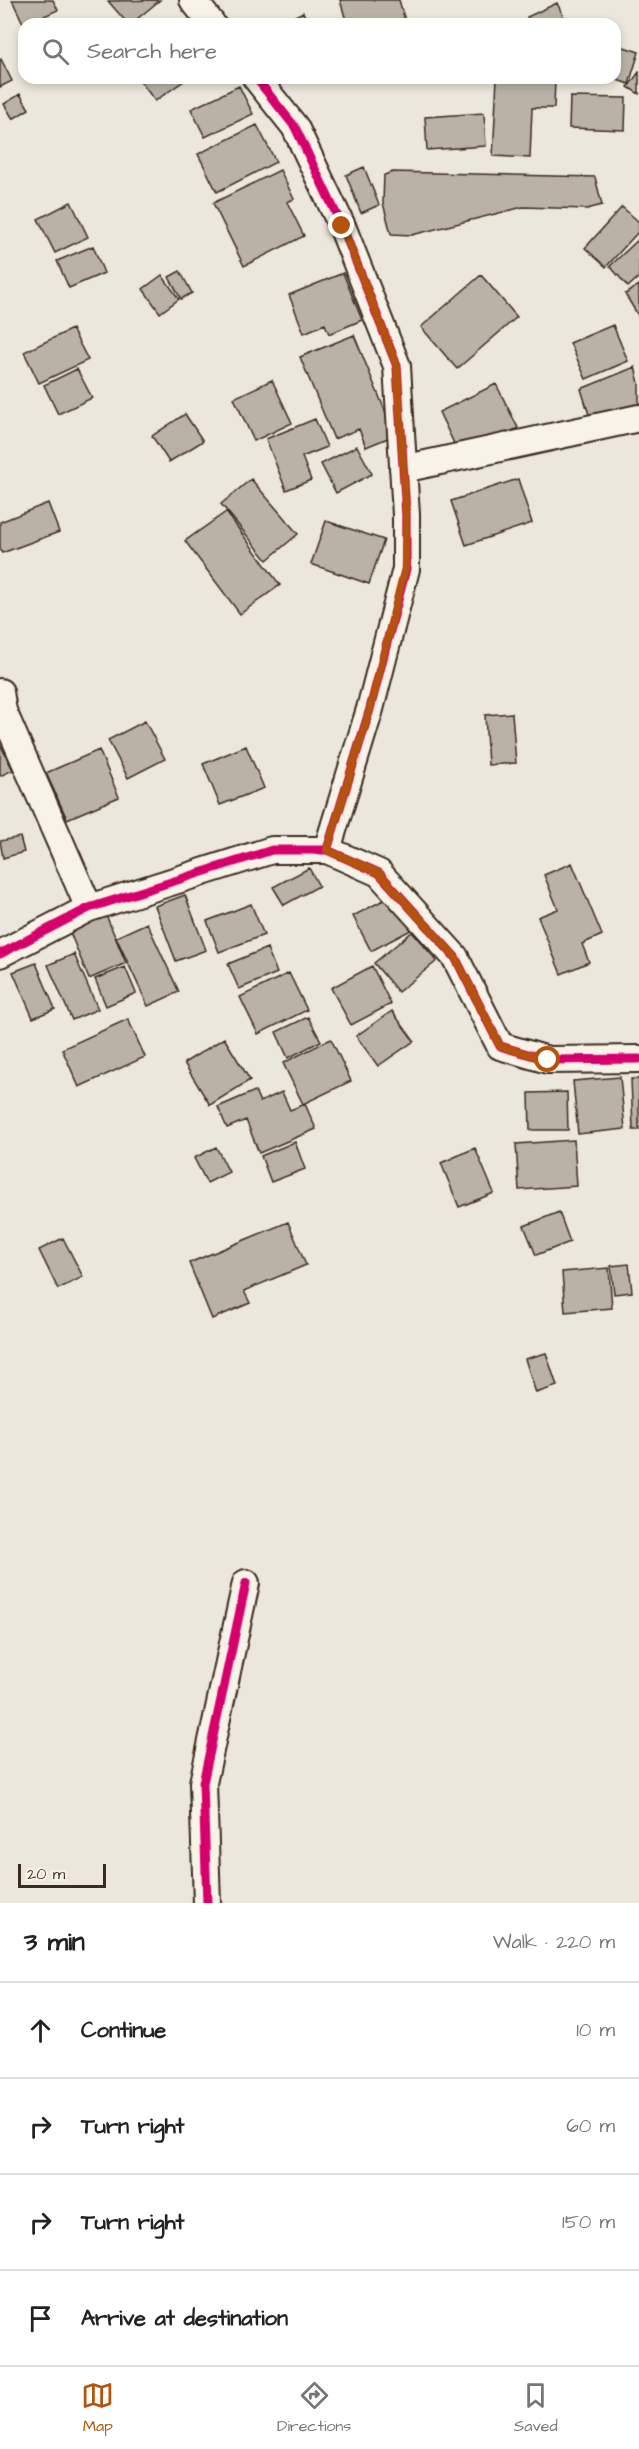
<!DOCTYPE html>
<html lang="en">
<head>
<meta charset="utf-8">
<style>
	:root { --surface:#fff; --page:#f2f2f2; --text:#222; --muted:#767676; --line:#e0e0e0; --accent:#b45309 }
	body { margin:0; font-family:"Architects Daughter",sans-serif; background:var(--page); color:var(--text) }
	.scale { position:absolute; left:18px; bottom:15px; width:88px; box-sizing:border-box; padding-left:6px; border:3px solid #3b2a1e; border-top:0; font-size:16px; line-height:21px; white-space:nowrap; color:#3b2a1e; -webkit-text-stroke:4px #f7f3e8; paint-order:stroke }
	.stop { position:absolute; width:18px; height:18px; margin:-14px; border:4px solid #b45309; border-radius:50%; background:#fff }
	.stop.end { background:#b45309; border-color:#fff; box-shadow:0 2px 6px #0008 }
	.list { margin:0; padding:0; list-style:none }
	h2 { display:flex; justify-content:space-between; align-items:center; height:78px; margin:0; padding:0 24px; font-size:26px }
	h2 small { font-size:20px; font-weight:400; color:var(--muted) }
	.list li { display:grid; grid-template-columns:39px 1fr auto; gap:18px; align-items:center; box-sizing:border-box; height:96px; padding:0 24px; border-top:2px solid var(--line) }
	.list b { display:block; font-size:22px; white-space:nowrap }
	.list em { font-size:20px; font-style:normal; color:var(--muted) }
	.icon { flex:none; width:33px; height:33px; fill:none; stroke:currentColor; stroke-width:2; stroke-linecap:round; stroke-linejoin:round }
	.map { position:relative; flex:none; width:639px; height:1903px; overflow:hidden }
	.search { position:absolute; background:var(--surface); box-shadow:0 3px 9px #0003; left:18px; right:18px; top:18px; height:66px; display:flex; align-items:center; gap:15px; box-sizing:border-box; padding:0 21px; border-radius:18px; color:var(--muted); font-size:22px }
	.sheet { height:462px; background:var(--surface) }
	nav { display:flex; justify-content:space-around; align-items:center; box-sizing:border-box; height:84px; border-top:2px solid var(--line); background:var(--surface); font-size:16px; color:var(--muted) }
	nav a { display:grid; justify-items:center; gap:3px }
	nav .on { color:var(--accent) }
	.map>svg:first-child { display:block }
	.building { fill:#bab2a7; stroke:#3b2a1e; stroke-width:1.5 }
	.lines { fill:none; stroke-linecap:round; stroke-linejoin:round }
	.street-casing { stroke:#3b2a1e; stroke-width:30 }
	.street { stroke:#f7f3e8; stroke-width:26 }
	.cycleway-casing { stroke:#f7f3e8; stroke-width:13 }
	.cycleway { stroke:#d6006c; stroke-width:9 }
	.route { stroke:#b45309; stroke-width:8 }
</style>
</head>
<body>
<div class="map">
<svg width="639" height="1903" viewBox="0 0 639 1903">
	<rect width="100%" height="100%" fill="#ece7dc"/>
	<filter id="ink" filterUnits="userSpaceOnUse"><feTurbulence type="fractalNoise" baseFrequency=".0167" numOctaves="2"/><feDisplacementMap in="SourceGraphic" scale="12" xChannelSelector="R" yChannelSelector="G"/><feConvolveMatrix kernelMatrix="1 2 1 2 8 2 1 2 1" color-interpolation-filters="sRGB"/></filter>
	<g filter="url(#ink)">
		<!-- building -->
		<path class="building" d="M12,0H53L58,10L24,25Z
			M160,0L131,24H128L108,1Z
			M340,0H399L406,24H347Z
			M557,3L567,24H531L527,17Z
			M303,12L309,24H279Z
			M615,44L639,52L629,84L611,78H615Z
			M1,59L12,81L0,87V60Z
			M639,72V94L628,87Z
			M138,78H188L155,101Z
			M497,78H555L554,108H532L530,158L493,156Z
			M239,86L253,114L205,137L191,109Z
			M20,94L29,109L13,119L4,104Z
			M570,97L626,98L625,130L569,128Z
			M484,113L486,146L427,150L425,117Z
			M257,125L276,162L217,192L198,154Z
			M364,167L379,205L361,213L346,175Z
			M280,170L294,199L287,202L304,236L244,266L213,203Z
			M393,172L595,177L602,205L587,209L523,207L412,235L391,234L383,203L384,175Z
			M71,202L88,237L55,253L38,219Z
			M622,207L639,222V231L606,267L585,248Z
			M639,239V277L628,287L610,266Z
			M93,246L104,273L69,288L57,261Z
			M180,271L192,293L181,299L169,277Z
			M343,273L362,320L329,334L325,324L304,333L289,295Z
			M162,275L179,299L160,313L143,289Z
			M481,275L517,317L457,369L421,327Z
			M639,285V317L625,294Z
			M613,325L628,361L586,379L570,343Z
			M72,329L88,360L39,383L24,352Z
			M354,335L395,435L366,447L359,429L334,439L300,357Z
			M635,367L639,383V407L591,421L581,389Z
			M77,369L92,398L58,414L44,385Z
			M272,380L292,423L254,441L234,398Z
			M496,384L518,428L460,456L439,412Z
			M185,414L203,441L169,462L152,436Z
			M315,419L327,447L302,457L311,480L286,490L266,439Z
			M357,446L372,474L336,493L321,464Z
			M251,479L298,534L267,560L221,504Z
			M518,479L532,523L466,545L451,501Z
			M48,503L59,532L2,553L0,548V522Z
			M226,512L280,585L240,614L185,541Z
			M326,521L384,540L369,584L311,564Z
			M512,713L516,763L488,765L485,715Z
			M145,721L165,759L128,778L108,740Z
			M0,744L13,770L0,776Z
			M246,746L264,788L220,805L203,764Z
			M99,750L119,797L67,819L46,773Z
			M20,837L24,852L3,858L0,841Z
			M572,863L602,935L582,944L589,962L561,974L538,917L558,909L544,875Z
			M309,868L319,886L284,905L273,887Z
			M185,895L206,950L176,961L155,906Z
			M393,895L411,930L371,951L353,916Z
			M251,904L264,935L219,952L207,921Z
			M106,915L126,963L89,979L69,930Z
			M147,923L179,992L148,1006L116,937Z
			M412,932L437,961L398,992L374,963Z
			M267,948L277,973L239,989L228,964Z
			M74,954L98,1009L72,1020L48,965Z
			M36,963L55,1009L33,1018L13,972Z
			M372,966L391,1004L351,1025L331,988Z
			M125,967L136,993L106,1006L95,979Z
			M289,973L307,1010L258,1034L240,997Z
			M392,1011L414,1041L378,1066L356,1036Z
			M308,1017L321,1041L288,1058L276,1032Z
			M128,1019L145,1057L79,1087L62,1049Z
			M224,1038L250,1080L210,1105L184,1063Z
			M331,1039L351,1081L303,1104L283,1063Z
			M620,1077L625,1129L578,1134L573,1081Z
			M631,1079H639V1130H633Z
			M255,1091L260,1102L282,1092L290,1110L305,1104L316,1129L259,1153L246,1120L227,1128L218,1107Z
			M567,1092L568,1130H530L529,1093Z
			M574,1140L577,1186L519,1190L516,1144Z
			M295,1142L305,1169L271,1182L261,1156Z
			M216,1147L229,1172L207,1183L194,1158Z
			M475,1148L494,1193L459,1207L441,1163Z
			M559,1212L570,1242L536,1255L524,1226Z
			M288,1222L306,1265L244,1291L250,1303L212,1319L189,1263Z
			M63,1238L83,1277L58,1289L39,1250Z
			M629,1264L632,1292L614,1294L611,1266Z
			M609,1268L612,1308L565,1312L562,1272Z
			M546,1353L557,1386L536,1393L525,1359Z"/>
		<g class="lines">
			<!-- street casing -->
			<g class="street-casing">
				<path id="street" d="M193,0L212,24
					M256,78L295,127L342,226L397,366L406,515V569L370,709L327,850
					M403,469L639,418
					M0,692L3,711L89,908
					M0,954L89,908L272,850H327L379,873L455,957L500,1046L548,1060L639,1059
					M207,1903L203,1783L246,1583"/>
			</g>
			<!-- street -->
			<use href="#street" class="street"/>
			<!-- cycleway casing -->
			<g class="cycleway-casing">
				<path id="cycleway" d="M256,78L295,127L342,226L397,366L406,515V569L370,709L327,850
					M0,954L89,908L272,850H327L379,873L455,957L500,1046L548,1060L639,1059
					M207,1903L203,1783L246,1583"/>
			</g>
			<!-- cycleway -->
			<use href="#cycleway" class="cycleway"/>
		</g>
	</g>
	<g class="lines" filter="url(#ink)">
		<!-- route -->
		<path class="route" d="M342,226L397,366L406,515L405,568L370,709L327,850L379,873L455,957L500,1046L548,1060"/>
	</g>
</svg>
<div class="scale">20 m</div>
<div class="stop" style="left:548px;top:1060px"></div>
<div class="stop end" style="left:342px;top:226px"></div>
<div class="search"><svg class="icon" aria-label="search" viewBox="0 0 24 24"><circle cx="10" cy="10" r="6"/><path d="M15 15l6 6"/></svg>Search here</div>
</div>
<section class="sheet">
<h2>3 min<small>Walk · 220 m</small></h2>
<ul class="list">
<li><svg class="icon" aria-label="ahead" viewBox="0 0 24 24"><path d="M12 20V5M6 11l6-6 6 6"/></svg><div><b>Continue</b></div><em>10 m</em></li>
<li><svg class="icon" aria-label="right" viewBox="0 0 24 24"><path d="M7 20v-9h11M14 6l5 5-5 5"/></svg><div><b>Turn right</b></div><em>60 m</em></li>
<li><svg class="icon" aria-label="right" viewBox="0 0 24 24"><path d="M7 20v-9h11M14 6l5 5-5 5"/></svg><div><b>Turn right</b></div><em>150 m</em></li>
<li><svg class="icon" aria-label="arrive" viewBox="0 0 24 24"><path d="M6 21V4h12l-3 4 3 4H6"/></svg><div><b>Arrive at destination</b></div></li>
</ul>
</section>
<nav>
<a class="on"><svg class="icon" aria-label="map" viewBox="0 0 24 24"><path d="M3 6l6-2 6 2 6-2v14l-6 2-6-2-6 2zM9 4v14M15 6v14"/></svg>Map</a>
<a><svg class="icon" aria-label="directions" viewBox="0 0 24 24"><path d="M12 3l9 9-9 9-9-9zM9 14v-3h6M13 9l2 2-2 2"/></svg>Directions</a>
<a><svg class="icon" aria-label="saved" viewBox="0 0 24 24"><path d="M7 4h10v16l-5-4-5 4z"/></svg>Saved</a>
</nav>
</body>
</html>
